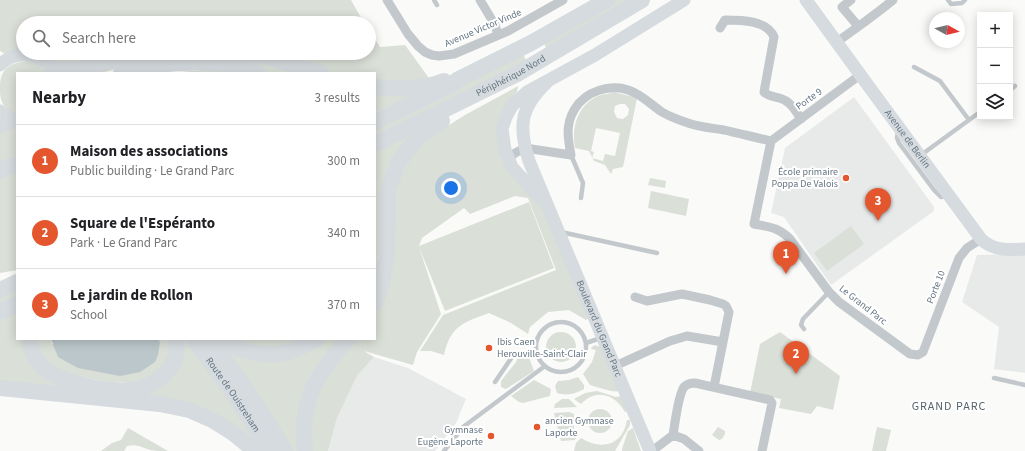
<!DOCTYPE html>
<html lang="en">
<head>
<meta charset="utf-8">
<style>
	:root { --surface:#fff; --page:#f2f2f2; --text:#202124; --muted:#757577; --line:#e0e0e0; --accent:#e4572e }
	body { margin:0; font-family:"Source Sans 3",sans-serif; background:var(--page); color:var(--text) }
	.controls { position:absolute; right:12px; top:12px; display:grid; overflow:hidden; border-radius:0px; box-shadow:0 2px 10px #0003 }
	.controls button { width:36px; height:36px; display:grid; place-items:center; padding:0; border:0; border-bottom:1px solid var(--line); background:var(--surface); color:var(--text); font:20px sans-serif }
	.compass { position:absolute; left:929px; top:12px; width:36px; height:36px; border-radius:50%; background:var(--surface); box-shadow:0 2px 10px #0003; rotate:98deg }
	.you { position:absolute; left:451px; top:188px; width:14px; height:14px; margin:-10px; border:3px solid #fff; border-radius:50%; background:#1a73e8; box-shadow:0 0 0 6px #1a73e833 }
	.badge { display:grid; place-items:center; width:26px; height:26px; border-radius:50%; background:var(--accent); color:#fff; font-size:13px; font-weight:700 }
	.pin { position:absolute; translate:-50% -33px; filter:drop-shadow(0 1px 2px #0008) }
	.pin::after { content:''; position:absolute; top:21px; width:14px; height:12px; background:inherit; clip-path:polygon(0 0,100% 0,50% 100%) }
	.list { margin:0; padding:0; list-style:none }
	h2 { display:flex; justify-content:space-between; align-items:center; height:52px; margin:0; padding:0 16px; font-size:17px }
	h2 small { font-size:13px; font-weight:400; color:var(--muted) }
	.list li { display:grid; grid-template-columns:26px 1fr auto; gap:12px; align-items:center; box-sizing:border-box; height:72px; padding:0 16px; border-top:1px solid var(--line) }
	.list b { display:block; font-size:15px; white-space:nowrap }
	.list p { margin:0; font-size:13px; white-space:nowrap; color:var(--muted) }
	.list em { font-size:13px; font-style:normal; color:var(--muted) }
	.icon { flex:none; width:22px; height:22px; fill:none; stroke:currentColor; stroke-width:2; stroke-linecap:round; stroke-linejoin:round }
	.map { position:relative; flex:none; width:1025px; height:451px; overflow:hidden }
	.search { position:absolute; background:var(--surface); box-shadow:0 2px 10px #0003; left:16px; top:16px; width:360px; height:44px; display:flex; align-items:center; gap:10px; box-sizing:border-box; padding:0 14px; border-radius:22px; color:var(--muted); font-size:15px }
	.panel { position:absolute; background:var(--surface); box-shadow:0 2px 10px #0003; left:16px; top:72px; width:360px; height:268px; border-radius:0px }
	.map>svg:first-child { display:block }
	.built { fill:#e8e9e9 }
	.green { fill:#dadfd7; fill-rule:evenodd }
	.water { fill:#bbc7cb }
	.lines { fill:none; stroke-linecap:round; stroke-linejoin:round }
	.lane { stroke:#c3c8cc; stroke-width:4.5 }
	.street { stroke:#c3c8cc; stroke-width:9 }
	.secondary { stroke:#d6dbdf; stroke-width:13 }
	.highway { stroke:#d6dbdf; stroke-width:16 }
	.poi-dot { fill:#e4572e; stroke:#fff; stroke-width:1.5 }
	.labels { text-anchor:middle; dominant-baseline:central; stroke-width:4; stroke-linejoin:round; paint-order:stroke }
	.street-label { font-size:10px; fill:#657683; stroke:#fff }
	.poi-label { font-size:10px; fill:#657683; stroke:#fff; text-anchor:end }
	.quarter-label { font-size:12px; letter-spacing:1px; fill:#57646e; stroke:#fff }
</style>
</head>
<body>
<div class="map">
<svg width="1025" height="451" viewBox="0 0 1025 451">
	<rect width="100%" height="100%" fill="#fafaf8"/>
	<!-- built -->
	<path class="built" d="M854,97L934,207V211L831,285L784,217L771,213L785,148Z
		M1025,254V373L994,369L999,327L962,302L977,255Z
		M374,357L408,368L466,399L456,423L435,451H328L337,418L357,376Z"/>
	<!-- green -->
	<path class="green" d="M0,0H351L364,23H23V53H146L80,69L7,55L0,51Z
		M613,0H632L549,49L546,48L544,43Z
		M369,30L380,47L405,45L434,85L375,87V73H321L240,53H369Z
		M203,54L248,59L298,73H263L135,64L101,73H77L177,56Z
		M523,54L526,60L525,63L375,139V126Z
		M27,61L36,63L48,73H17V114C3,109 0,102 0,88C0,69 9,63 27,61Z
		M205,70L220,71L231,73H166Z
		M518,86L517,92L504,111L503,160L541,203L591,316L586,320L569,310L548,312L530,327L528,334L511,323L489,313C464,322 450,326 444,355L431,351H420L443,315L556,270L528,198L515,196L470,214L464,208L422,238L419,246L529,202L554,268L445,311L419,247L441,314L417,352L413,365L364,351L374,357L357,376L337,418L328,451H312L311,414L320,385L355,339H375V312L379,307L394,198L403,167L417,148L438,132L465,115Z
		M375,92L413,96L375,113Z
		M614,92L637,98L623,167L613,169L611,174L605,165C590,159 596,164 589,151L575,148C571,127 578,105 598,96C603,94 609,94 614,92ZM620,104H625L629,109L628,115L623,119L617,118L614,112L615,106ZM596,128L620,133L615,156L605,154L603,161L592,158L594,152L591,151Z
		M8,127L17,128V160L0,166V130Z
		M408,136L409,138L382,227L375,290L376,265L375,257V151Z
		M17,170V270L0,273V177Z
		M650,178L666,181L665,188L648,185Z
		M651,191L689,199L686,216L648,208Z
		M851,226L864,244L827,271L814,253Z
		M17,288V298L0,306V295Z
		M17,312V339H26L53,380L153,389L181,339H186L263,449L230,424L0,384V320Z
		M780,332L840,376L833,410L817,406L811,414L779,408L781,399L750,393L760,344Z
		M546 347a15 15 0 1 1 30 0a15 15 0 1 1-30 0Z
		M34,339H51L52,344L160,342L158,339H171L168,361L153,377L133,383L108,382L64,374L43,359Z
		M231,339H305L277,348H254Z
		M327,339H342L328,353L302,451H293L223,349L237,351L317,346Z
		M595,345L600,347L619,391C614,393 597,387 590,385L583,374L592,362L596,350L591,349L592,347Z
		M527,352L534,371L506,389L501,387V381L516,362L520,353Z
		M578,377L584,385V389C575,394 568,396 557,393L555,386L558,381L569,380Z
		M534,380L551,389L550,396L523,403L519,402L511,396Z
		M597,391L616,397L621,396L629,411L625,412C615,394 596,388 581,404L574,399L585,393Z
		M562,399H569L577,407L554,408L555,404Z
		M588 421a12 12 0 1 1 24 0a12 12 0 1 1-24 0Z
		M569,412L574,414V429L577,435L575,440L561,441L554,413Z
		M627,420H630V425L615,451H574L576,443L581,438C602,451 623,445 627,420Z
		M718,427L725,431V434L722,439L719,440L712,435Z
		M877,427L891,430L886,451H872Z
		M128,428L168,451C162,451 155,451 150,450C141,447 136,444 127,446L124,451H101L112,443L121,440Z
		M633,428L641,451H622V449L628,431Z"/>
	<!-- water -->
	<path class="water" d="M51,339H158L160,342L158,355L155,362L140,372L120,376L78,368L58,357Z"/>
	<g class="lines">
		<!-- lane -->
		<path class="lane" d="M434,0L437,5
			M948,0L951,4L962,3L965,0
			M914,67L940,81L969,120
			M1010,90L1015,86
			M898,131L897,138L899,143L934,190L941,197L947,196
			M571,155L583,183L581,198
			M921,155L980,112
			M561,232L657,253
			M536 347a25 25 0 1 1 50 0a25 25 0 1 1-50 0Z
			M804,329L801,325L803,319L829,292
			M586,343L601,338
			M994,378L1025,385
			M495,382L512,357
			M444,451L463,427L545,366"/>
		<!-- street -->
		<path class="street" d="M387,0L408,34L418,46L425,52L432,55L439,56L454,54L508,31L563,0
			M480,0L495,25L498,35
			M851,0L842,7L858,26
			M720,28L725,20C741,20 767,20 774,37L764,92C769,98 780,96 786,101C793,105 797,113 801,119
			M837,42C856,28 875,15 893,0
			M771,141L754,224C769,227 778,227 790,239L829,292L839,302L910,354L918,355L923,352L959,258L967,248L981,239
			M771,141L860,75
			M508,159L515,153L525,148L571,155C567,135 565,120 579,103C593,88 617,83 635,93C645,98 653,106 662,112C670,117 679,120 688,123C699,127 712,128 724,130C740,134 755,137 771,141
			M635,297L647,301L682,294L710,300L723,304L726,306L729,312L723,342
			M615,366L670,341L687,336L723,342L714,387
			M673,435L684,439L699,451
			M652,451L673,435C675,424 678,395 684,387C687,384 691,383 695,383L770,400L772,403L762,451"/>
		<!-- secondary -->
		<g class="secondary">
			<path id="s1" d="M806,0L867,84L981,239C993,251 1009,250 1025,249"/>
			<path d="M0,65C16,49 43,52 54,73"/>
			<path id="s2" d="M547,82C520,108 518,126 529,161L650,451"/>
			<path d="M0,111L5,115L17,121"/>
			<path d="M0,127L16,121"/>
			<path d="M542,200L512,167L505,150L502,129L506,117L512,106L527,92L595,55L684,0"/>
		</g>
		<!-- highway -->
		<g class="highway">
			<path d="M240,53L268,57L321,73"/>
			<path d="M52,68L61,70H73L146,53"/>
			<path d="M121,73C157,63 199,59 236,66C243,67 250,71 257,73"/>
			<path d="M375,87C399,89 422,90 444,81"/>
			<path d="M375,122L453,84L457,80L531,43L607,0"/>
			<path id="s3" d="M375,144L517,74L642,0"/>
			<path d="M0,171L5,168L17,165"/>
			<path d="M0,290L17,282"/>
			<path d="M375,303L382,283L387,256L388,190L398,163L417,138L442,121"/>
			<path d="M0,312L17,304"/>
			<path d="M29,339C31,347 32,355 38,362C55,384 111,394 137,389C161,384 181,364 176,339"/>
			<path id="s4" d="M194,339L234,395L270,451"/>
			<path d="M209,339L247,390L285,451"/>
			<path d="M221,339C240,353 268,358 291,351C300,348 308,343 317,339"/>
			<path d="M0,388L160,404L189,410L212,420L233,433L255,451"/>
			<path d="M305,451C299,401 316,375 348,339"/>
		</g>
	</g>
	<!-- markers -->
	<g class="poi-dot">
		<circle cx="846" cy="178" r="4"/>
		<circle cx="489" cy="348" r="4"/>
		<circle cx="537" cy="427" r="4"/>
		<circle cx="491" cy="436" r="4"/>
	</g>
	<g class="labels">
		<!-- street labels -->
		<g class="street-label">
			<text transform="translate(483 28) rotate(-23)">Avenue Victor Vinde</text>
			<text stroke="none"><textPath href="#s3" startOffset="152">Périphérique Nord</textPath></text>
			<text transform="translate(809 99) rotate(-36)">Porte 9</text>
			<text stroke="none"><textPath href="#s1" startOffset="172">Avenue de Berlin</textPath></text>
			<text transform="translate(936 287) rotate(-69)">Porte 10</text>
			<text transform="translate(863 305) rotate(38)">Le Grand Parc</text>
			<text stroke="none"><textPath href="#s2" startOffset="269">Boulevard du Grand Parc</textPath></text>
			<text stroke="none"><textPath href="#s4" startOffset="68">Route de Ouistreham</textPath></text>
		</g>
		<!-- poi labels -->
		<g class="poi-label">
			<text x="838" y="172">École primaire<tspan x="838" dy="12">Poppa De Valois</tspan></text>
			<text x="497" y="342" text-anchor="start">Ibis Caen<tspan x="497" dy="12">Herouville-Saint-Clair</tspan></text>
			<text x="545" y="421" text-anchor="start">ancien Gymnase<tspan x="545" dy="12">Laporte</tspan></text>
			<text x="483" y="430">Gymnase<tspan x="483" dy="12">Eugène Laporte</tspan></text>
		</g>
		<!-- quarter labels -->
		<g class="quarter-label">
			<text x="949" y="406">GRAND PARC</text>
		</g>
	</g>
</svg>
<div class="controls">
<button>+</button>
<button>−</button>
<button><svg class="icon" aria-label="layers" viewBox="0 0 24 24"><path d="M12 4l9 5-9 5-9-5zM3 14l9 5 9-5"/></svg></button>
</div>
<svg class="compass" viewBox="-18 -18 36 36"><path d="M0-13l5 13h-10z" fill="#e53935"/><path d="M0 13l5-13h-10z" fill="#757577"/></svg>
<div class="you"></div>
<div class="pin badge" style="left:786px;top:274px">1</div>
<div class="pin badge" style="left:796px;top:374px">2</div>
<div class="pin badge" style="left:878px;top:221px">3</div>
<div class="search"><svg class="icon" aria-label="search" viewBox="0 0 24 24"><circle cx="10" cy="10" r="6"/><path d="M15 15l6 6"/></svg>Search here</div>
<section class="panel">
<h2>Nearby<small>3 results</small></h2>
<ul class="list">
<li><span class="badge">1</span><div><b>Maison des associations</b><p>Public building · Le Grand Parc</p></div><em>300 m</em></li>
<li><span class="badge">2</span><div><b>Square de l'Espéranto</b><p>Park · Le Grand Parc</p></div><em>340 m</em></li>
<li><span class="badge">3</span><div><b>Le jardin de Rollon</b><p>School</p></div><em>370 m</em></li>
</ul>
</section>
</div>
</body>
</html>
